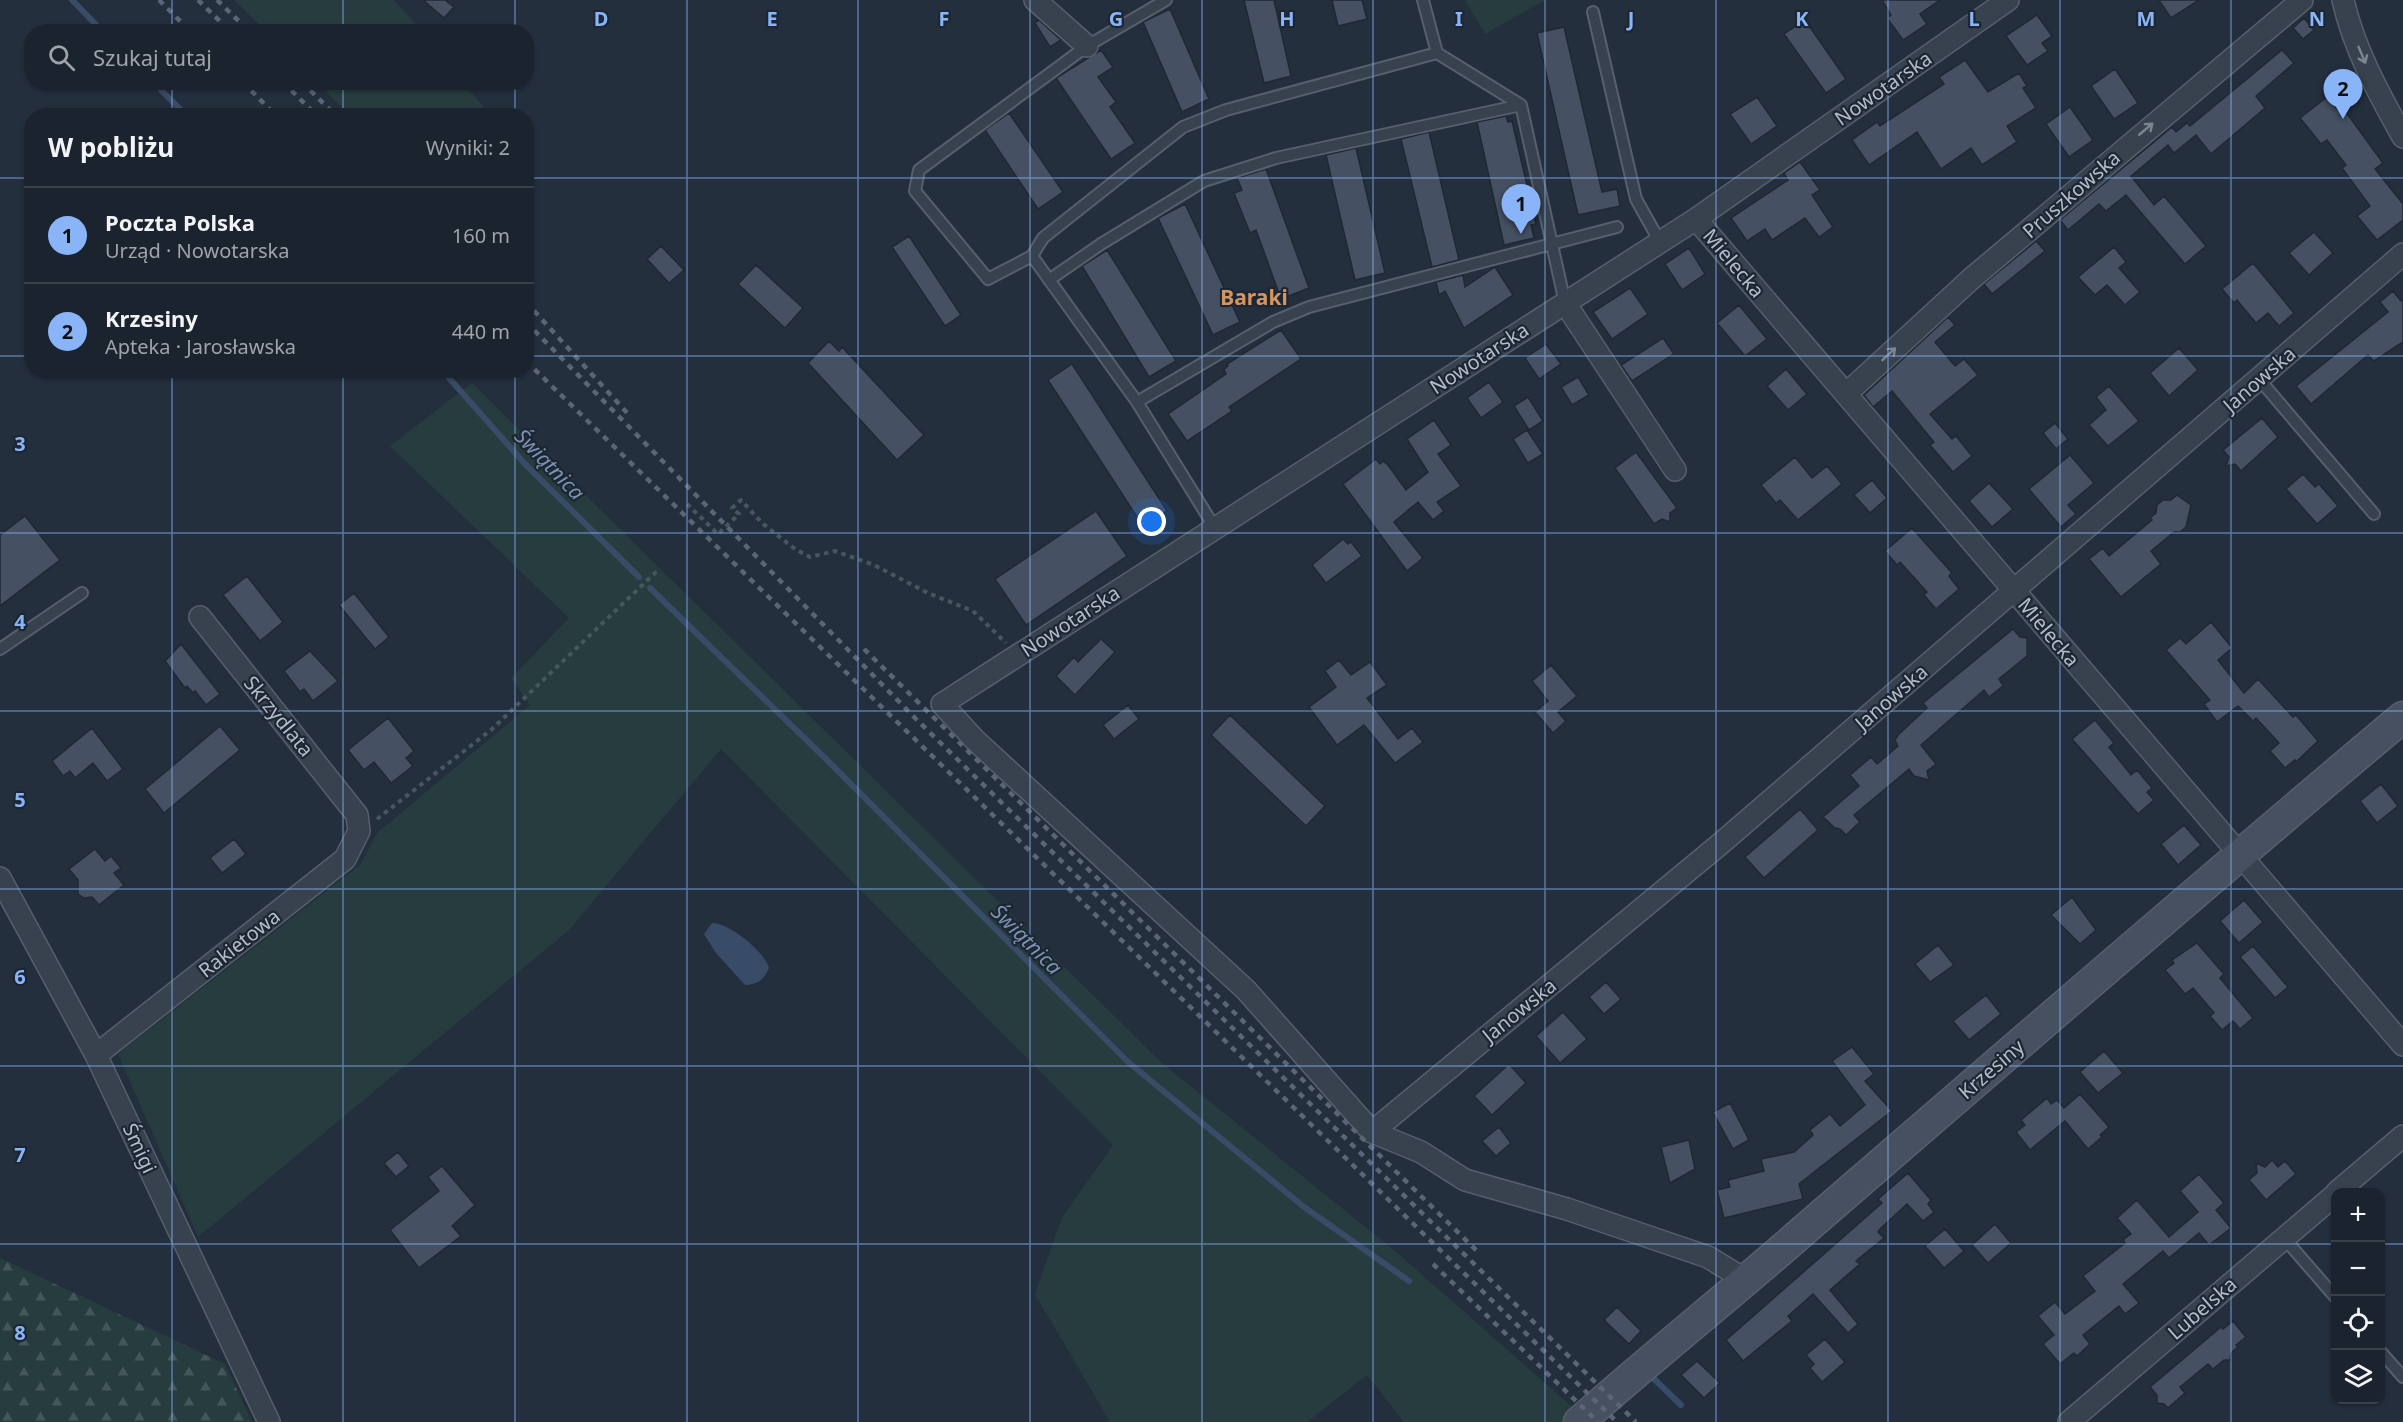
<!DOCTYPE html>
<html lang="pl">
<head>
<meta charset="utf-8">
<style>
	:root { --surface:#1b232e; --page:#242b36; --text:#f1f3f6; --muted:#a0a4aa; --line:#39404a; --accent:#8ab4f8 }
	body { margin:0; font-family:"Noto Sans",sans-serif; background:var(--page); color:var(--text) }
	.controls { position:absolute; right:18px; bottom:18px; display:grid; overflow:hidden; border-radius:12px; box-shadow:0 2px 4px #0004 }
	.controls button { width:54px; height:54px; display:grid; place-items:center; padding:0; border:0; border-bottom:2px solid var(--line); background:var(--surface); color:var(--text); font:30px sans-serif }
	.you { position:absolute; left:1152px; top:522px; width:21px; height:21px; margin:-15px; border:4px solid #fff; border-radius:50%; background:#1a73e8; box-shadow:0 0 0 9px #1a73e833 }
	.badge { display:grid; place-items:center; width:39px; height:39px; border-radius:50%; background:var(--accent); color:#111; font-size:20px; font-weight:700 }
	.pin { position:absolute; translate:-50% -50px; filter:drop-shadow(0 2px 3px #0008) }
	.pin::after { content:''; position:absolute; top:32px; width:21px; height:18px; background:inherit; clip-path:polygon(0 0,100% 0,50% 100%) }
	.list { margin:0; padding:0; list-style:none }
	h2 { display:flex; justify-content:space-between; align-items:center; height:78px; margin:0; padding:0 24px; font-size:26px }
	h2 small { font-size:20px; font-weight:400; color:var(--muted) }
	.list li { display:grid; grid-template-columns:39px 1fr auto; gap:18px; align-items:center; box-sizing:border-box; height:96px; padding:0 24px; border-top:2px solid var(--line) }
	.list b { display:block; font-size:22px; white-space:nowrap }
	.list p { margin:0; font-size:20px; white-space:nowrap; color:var(--muted) }
	.list em { font-size:20px; font-style:normal; color:var(--muted) }
	.icon { flex:none; width:33px; height:33px; fill:none; stroke:currentColor; stroke-width:2; stroke-linecap:round; stroke-linejoin:round }
	.map { position:relative; flex:none; width:2403px; height:1422px; overflow:hidden }
	.search { position:absolute; background:var(--surface); box-shadow:0 2px 4px #0004; left:24px; top:24px; width:510px; height:66px; display:flex; align-items:center; gap:15px; box-sizing:border-box; padding:0 21px; border-radius:24px; color:var(--muted); font-size:22px }
	.panel { position:absolute; background:var(--surface); box-shadow:0 2px 4px #0004; left:24px; top:108px; width:510px; height:270px; border-radius:24px }
	.map>svg:first-child { display:block }
	.green { fill:#263c3f }
	.forest { fill:url(#forest-firs) }
	.water { fill:#394c67 }
	.lines { fill:none; stroke-linecap:round; stroke-linejoin:round }
	.stream { stroke:#394c67; stroke-width:6 }
	.building { fill:#455162; stroke:#1f2835; stroke-width:1.5 }
	.lane-casing { stroke:#565f6c; stroke-width:14 }
	.street-casing { stroke:#565f6c; stroke-width:24 }
	.secondary-casing { stroke:#565f6c; stroke-width:33 }
	.path { stroke:#44595c; stroke-width:4; stroke-dasharray:4.5 4.5; stroke-linecap:butt }
	.lane { stroke:#38414e; stroke-width:10 }
	.street { stroke:#38414e; stroke-width:21 }
	.secondary { stroke:#465061; stroke-width:30 }
	.rail { stroke:#5a6575; stroke-width:4.5; stroke-dasharray:6 6; stroke-linecap:butt }
	.oneway { stroke:#7c8592 }
	.grid { fill:none; stroke:#8ab4f8; stroke-width:1.5; stroke-opacity:0.55 }
	.labels { text-anchor:middle; dominant-baseline:central; stroke-width:4.5; stroke-linejoin:round; paint-order:stroke }
	.street-label { font-size:20px; fill:#b4bcc9; stroke:#1d2633 }
	.neighbourhood-label { font-size:21px; font-weight:bold; fill:#d59563; stroke:#1d2633 }
	.water-label { font-size:21px; font-style:italic; fill:#7c92b1; stroke:#1d2633 }
	.grid-label { font-size:20px; text-anchor:middle; font-weight:bold; fill:#8ab4f8; stroke:#1d2633; stroke-width:4.5; stroke-linejoin:round; paint-order:stroke }
</style>
</head>
<body>
<div class="map">
<svg width="2403" height="1422" viewBox="0 0 2403 1422">
	<defs>
		<pattern id="forest-firs" width="22" height="20" patternUnits="userSpaceOnUse" patternTransform="scale(1.5)"><rect width="22" height="20" fill="#263c3f"/><path d="M5 1l3.5 6h-7zM16 11l3.5 6h-7z" fill="#435659"/></pattern>
	</defs>
	<rect width="100%" height="100%" fill="#242f3e"/>
	<!-- green -->
	<path class="green" d="M234,0H393L423,31H266Z
		M1465,0H1545L1485,34Z
		M317,83H463L491,115H350Z
		M472,383L1163,1064L1394,1250L1579,1413L1569,1422H1404L1367,1375L1307,1422H1110L1035,1294L1062,1218L1113,1145L721,749L569,930L198,1237L118,1054L361,864L377,833L530,705L511,678L569,618L390,446Z"/>
	<!-- forest -->
	<path class="forest" d="M0,1258L225,1364L252,1422H0Z"/>
	<!-- water -->
	<path class="water" d="M712,923C729,923 764,951 769,968C763,980 759,984 745,985L716,953L704,934Z"/>
	<g class="lines">
		<!-- stream -->
		<path class="stream" d="M72,0L103,32
			M153,82L187,116
			M442,370L525,464L639,577
			M650,588L830,763L1127,1061L1304,1207L1409,1281
			M1654,1379L1681,1405"/>
	</g>
	<!-- building -->
	<path class="building" d="M423,0H445L454,7L444,18Z
		M1244,0H1274L1291,76L1264,83Z
		M1332,0H1362L1367,19L1338,26Z
		M1882,0H1940L1920,14L1927,24L1903,40L1887,18L1891,15Z
		M2159,0H2199L2171,18Z
		M1170,9L1209,99L1182,112L1143,22Z
		M2037,15L2052,36L2042,43L2048,51L2027,65L2006,36Z
		M2304,18L2314,30L2303,39L2293,28Z
		M1039,20L1061,40L1050,47L1035,23Z
		M1805,20L1846,79L1826,93L1784,34Z
		M1564,27L1602,192L1617,189L1620,206L1578,215L1537,33Z
		M1101,50L1113,67L1098,77L1116,102L1110,107L1135,143L1111,159L1056,78Z
		M2282,50L2294,63L2256,96L2265,108L2211,154L2196,135L2174,153L2168,145L2131,176L2154,205L2164,196L2206,246L2185,264L2126,195L2106,211L2099,204L2068,230L2060,220L2172,127L2176,132L2187,123L2190,126Z
		M1965,60L1988,92L2019,73L2027,86L2023,88L2036,108L2007,126L2017,142L1982,165L1971,148L1941,169L1917,132L1869,165L1852,140L1877,122L1880,126L1944,84L1939,77Z
		M2115,69L2138,103L2114,119L2091,86Z
		M1757,97L1777,126L1751,144L1730,114Z
		M2327,97L2339,111L2343,108L2383,163L2375,169L2403,204V220L2377,240L2357,216L2370,206L2342,168L2346,165L2327,140L2321,144L2300,118Z
		M2070,107L2093,140L2069,157L2046,124Z
		M1009,113L1063,192L1038,209L985,130Z
		M1506,116L1508,122L1512,121L1536,224L1531,225L1534,238L1504,245L1477,122Z
		M1429,132L1459,260L1432,267L1401,139Z
		M1356,148L1385,273L1355,280L1326,155Z
		M1800,162L1820,190L1812,195L1833,227L1819,237L1805,218L1772,240L1765,229L1747,241L1731,218L1788,180L1784,173Z
		M1266,169L1309,288L1281,299L1256,230L1250,233L1234,193L1242,190L1237,178Z
		M1185,204L1240,322L1213,335L1158,218Z
		M2314,232L2333,253L2309,275L2289,253Z
		M909,236L961,315L945,326L892,247Z
		M2036,241L2045,251L1992,294L1984,284Z
		M661,246L684,270L669,283L647,259Z
		M2114,247L2126,262L2119,268L2140,292L2125,305L2107,285L2095,295L2078,277Z
		M1689,248L1705,274L1682,290L1665,264Z
		M1107,250L1176,361L1149,377L1082,266Z
		M2253,263L2294,313L2279,326L2268,313L2256,323L2237,300L2234,303L2222,289Z
		M756,265L803,308L785,328L738,284Z
		M1495,267L1513,295L1464,328L1445,291L1439,295L1436,282L1463,275L1465,287Z
		M1630,288L1648,314L1612,339L1593,312Z
		M2393,291L2401,301L2403,300V342L2374,361L2368,355L2311,404L2296,386L2388,312L2380,302Z
		M1739,305L1767,339L1745,356L1717,323Z
		M1948,317L1955,325L1935,342L1955,366L1964,359L1978,375L1930,414L1952,439L1956,436L1972,456L1953,472L1930,445L1934,442L1892,391L1873,407L1864,395Z
		M1281,330L1301,359L1229,407L1232,411L1187,441L1168,414L1226,374L1224,369L1228,366L1227,364Z
		M1663,338L1674,354L1632,381L1621,365Z
		M829,341L839,351L842,347L924,435L897,460L808,363Z
		M1546,344L1561,364L1539,379L1525,358Z
		M2179,348L2198,370L2169,396L2150,373Z
		M1072,364L1167,511L1143,526L1048,380Z
		M1786,369L1807,394L1788,410L1767,386Z
		M1578,377L1589,395L1572,405L1561,387Z
		M1489,382L1503,402L1481,418L1467,398Z
		M2109,386L2139,421L2108,446L2089,425L2106,410L2096,397Z
		M1528,397L1543,421L1529,430L1514,406Z
		M2262,418L2278,437L2241,471L2235,464L2226,466L2229,457L2223,450Z
		M1434,420L1451,445L1438,454L1461,486L1437,502L1444,511L1433,520L1418,502L1394,522L1423,558L1407,571L1343,484L1376,459L1380,464L1383,461L1388,465L1406,490L1428,472L1407,439Z
		M2055,423L2068,439L2056,449L2043,433Z
		M1527,430L1543,454L1528,463L1513,439Z
		M1636,452L1677,508L1670,513V522L1662,519L1654,524L1615,468Z
		M2070,455L2094,483L2068,505L2076,514L2061,527L2029,489Z
		M1795,457L1812,478L1827,466L1842,484L1798,520L1780,500L1776,503L1761,485Z
		M2303,474L2315,487L2319,484L2338,506L2317,524L2286,489Z
		M1872,480L1887,498L1870,513L1854,495Z
		M1989,483L2013,509L1992,527L1969,501Z
		M2177,495L2191,505L2186,527L2180,532H2174L2151,551L2161,564L2121,597L2089,559L2103,548L2109,556L2152,520L2150,518L2156,513L2157,505L2163,500H2171Z
		M1096,511L1127,556L1026,625L995,579Z
		M25,516L60,560L0,606V535Z
		M1912,528L1952,573L1949,576L1959,589L1936,609L1924,595L1927,592L1900,562L1897,565L1885,551Z
		M1343,539L1348,544L1351,542L1362,556L1326,583L1312,565Z
		M247,576L283,622L260,641L223,595Z
		M354,593L389,637L375,649L339,605Z
		M2211,622L2232,648L2218,660L2244,693L2258,679L2293,717L2296,715L2318,741L2296,762L2295,760L2285,768L2270,751L2279,743L2256,718L2253,721L2238,706L2217,722L2204,704L2210,700L2166,650L2180,638L2186,644Z
		M2013,629L2020,637L2027,638V656L1999,679L2003,686L1989,697L1984,690L1921,745L1936,764L1927,771L1929,780L1914,776L1909,769L1854,815L1860,822L1846,835L1840,829L1835,828L1823,817L1859,786L1850,775L1871,757L1877,764L1898,746L1895,740L1899,734L1927,708L1923,703Z
		M1101,639L1115,652L1075,695L1056,676L1074,657L1078,662Z
		M181,644L220,694L206,705L195,691L193,693L187,686L185,688L165,661Z
		M310,651L338,681L313,701L304,689L300,692L284,671Z
		M1339,660L1351,675L1370,662L1387,685L1367,698L1398,739L1412,728L1423,742L1395,763L1364,725L1337,745L1309,707L1336,687L1325,671Z
		M1551,665L1577,696L1558,712L1566,721L1553,733L1535,712L1548,701L1532,681Z
		M1128,705L1139,719L1114,739L1103,725Z
		M1230,715L1325,806L1306,826L1211,735Z
		M388,718L414,751L406,758L413,766L391,783L374,762L364,770L348,750Z
		M2095,720L2114,743L2109,747L2131,775L2137,770L2152,788L2147,792L2154,800L2138,814L2072,739Z
		M220,726L240,750L164,813L145,789Z
		M92,728L123,769L107,781L93,763L75,778L70,771L63,776L52,761Z
		M2381,784L2398,806L2377,823L2360,801Z
		M1800,809L1818,830L1764,878L1745,857Z
		M2184,825L2201,845L2178,865L2161,844Z
		M234,839L246,854L222,873L210,858Z
		M95,849L105,861L111,856L121,868L114,873L124,885L99,905L92,897L84,898L78,894V880L69,869Z
		M2072,897L2096,930L2080,944L2051,915Z
		M2244,900L2263,922L2239,943L2220,921Z
		M2197,943L2224,974L2220,978L2253,1018L2240,1029L2233,1021L2222,1030L2210,1016L2214,1013L2193,988L2185,994L2165,970L2174,963L2172,960Z
		M1938,945L1954,965L1930,982L1915,964Z
		M2253,946L2288,987L2275,998L2240,957Z
		M1606,982L1621,999L1604,1014L1589,997Z
		M1986,995L2001,1014L1969,1040L1953,1021Z
		M1563,1012L1587,1039L1560,1063L1536,1036Z
		M1852,1047L1874,1074L1865,1081L1892,1111L1799,1184L1803,1199L1724,1218L1717,1190L1730,1187L1728,1180L1764,1171L1761,1159L1794,1152L1813,1135L1810,1130L1830,1114L1840,1126L1865,1105L1832,1061Z
		M2104,1051L2123,1073L2098,1093L2080,1072Z
		M1509,1064L1526,1083L1492,1115L1474,1096Z
		M2080,1094L2109,1127L2100,1135L2102,1137L2088,1149L2065,1121L2030,1150L2016,1132L2025,1125L2021,1120L2047,1098L2051,1104L2057,1100L2064,1108Z
		M1730,1103L1749,1140L1733,1149L1713,1112Z
		M1499,1127L1511,1143L1496,1156L1482,1141Z
		M1689,1140L1695,1169L1670,1183L1661,1147Z
		M398,1152L409,1166L396,1177L384,1163Z
		M2272,1160L2278,1167L2285,1161L2296,1174L2266,1200L2249,1180L2257,1173L2256,1163L2265,1167Z
		M442,1166L475,1205L452,1226L461,1236L419,1268L390,1230L439,1191L428,1177Z
		M1908,1173L1931,1200L1928,1204L1934,1212L1923,1221L1907,1204L1880,1229L1878,1232L1884,1238L1856,1261L1860,1264L1830,1290L1858,1324L1848,1333L1813,1294L1788,1316L1792,1321L1743,1361L1726,1340L1882,1203L1878,1199Z
		M2199,1174L2224,1203L2216,1210L2231,1228L2209,1245L2199,1233L2169,1258L2163,1251L2123,1284L2139,1303L2125,1314L2119,1306L2083,1335L2090,1344L2077,1356L2074,1353L2060,1364L2043,1344L2054,1335L2038,1316L2055,1302L2065,1314L2095,1291L2083,1276L2125,1243L2123,1240L2131,1234L2117,1218L2137,1200L2169,1237L2198,1212L2180,1191Z
		M1995,1224L2011,1243L1988,1263L1972,1245Z
		M1945,1229L1964,1251L1944,1268L1925,1246Z
		M1617,1307L1641,1331L1629,1344L1604,1320Z
		M2233,1321L2246,1337L2236,1345L2238,1347L2231,1353L2230,1360H2224L2213,1369L2208,1364L2180,1387L2185,1393L2168,1408L2164,1404L2157,1403V1395L2150,1387L2221,1327L2223,1329Z
		M1825,1339L1845,1362L1822,1382L1810,1368L1814,1364L1806,1355Z
		M1697,1361L1720,1383L1704,1398L1681,1375Z"/>
	<g class="lines">
		<!-- lane casing -->
		<g class="lane-casing">
			<path id="lane" d="M1166,0L1087,46L919,170L915,191L988,279L1032,256L1137,402L1215,528
				M1423,0L1437,53L1521,105L1565,303
				M1593,12L1636,199L1660,242
				M1032,256L1043,238L1183,127L1226,110L1437,53
				M1049,280L1101,244L1204,181L1276,158L1521,105
				M2259,379L2374,514
				M1137,402L1273,322L1309,307L1617,227
				M0,649L82,593
				M2284,1238L2336,1298
				M2380,1351L2403,1377"/>
		</g>
		<!-- street casing -->
		<g class="street-casing">
			<path id="street" d="M1035,0L1087,46
				M2343,0C2354,49 2379,94 2403,137
				M1696,219L2403,1045
				M1565,303L1675,470
				M1846,394L1971,279L2302,0
				M0,878L96,1055L269,1422
				M96,1055L345,859L359,831L357,815L200,617
				M1372,1132L1719,845L2403,254
				M2337,1192L2403,1136
				M1747,1281L1708,1257L1567,1209L1465,1180L1421,1152L1372,1132L1246,990L975,740L942,704L1696,219L2008,0
				M2069,1422L2336,1194"/>
		</g>
		<!-- secondary casing -->
		<g class="secondary-casing">
			<path id="secondary" d="M1579,1422C1652,1357 1729,1296 1803,1231C2002,1059 2201,886 2403,717"/>
		</g>
		<!-- path -->
		<path class="path" d="M687,504L718,534L739,514L732,508L741,500L762,523L795,549L810,557L835,551L874,565L928,593L973,611L1006,643
			M377,819L491,730L657,571"/>
		<!-- lane -->
		<use href="#lane" class="lane"/>
		<!-- street -->
		<use href="#street" class="street"/>
		<!-- secondary -->
		<use href="#secondary" class="secondary"/>
		<!-- rail -->
		<path class="rail" d="M159,0L191,32
			M198,0L231,32
			M217,0L250,32
			M243,82L276,116
			M283,82L317,116
			M302,82L336,116
			M526,302L629,415
			M526,322L916,719L1636,1422
			M526,361L1617,1422
			M864,649L1477,1251
			M1433,1264L1598,1422"/>
	</g>
	<!-- one-way arrows -->
	<defs><path id="oneway-shaft" d="M-6 0H5M1.5-3L5.5 0L1.5 3" fill="none" stroke-width="1.6" stroke-linecap="round" stroke-linejoin="round" transform="scale(1.5)"/></defs>
	<g class="oneway">
		<use href="#oneway-shaft" transform="translate(2362 55) rotate(67)"/>
		<use href="#oneway-shaft" transform="translate(2146 129) rotate(-40)"/>
		<use href="#oneway-shaft" transform="translate(1889 354) rotate(-43)"/>
	</g>
	<!-- grid -->
	<path class="grid" d="M172,0V32M343,0V32M515,0V32M687,0V1422M858,0V1422M1030,0V1422M1202,0V1422M1373,0V1422M1545,0V1422M1716,0V1422M1888,0V1422M2060,0V1422M2231,0V1422M172,82V116M343,82V116M515,82V116M0,178H32M526,178H2403M0,356H32M526,356H2403M172,370V1422M343,370V1422M515,370V1422M0,533H2403M0,711H2403M0,889H2403M0,1066H2403M0,1244H2336M2380,1244H2403"/>
	<g class="labels">
		<!-- street labels -->
		<g class="street-label">
			<text transform="translate(1883 88) rotate(-35)">Nowotarska</text>
			<text transform="translate(2071 194) rotate(-41)">Pruszkowska</text>
			<text transform="translate(1734 263) rotate(50)">Mielecka</text>
			<text transform="translate(1479 358) rotate(-33)">Nowotarska</text>
			<text transform="translate(2259 379) rotate(-41)">Janowska</text>
			<text transform="translate(1070 621) rotate(-33)">Nowotarska</text>
			<text transform="translate(2049 632) rotate(50)">Mielecka</text>
			<text transform="translate(1891 697) rotate(-41)">Janowska</text>
			<text transform="translate(279 716) rotate(51)">Skrzydlata</text>
			<text transform="translate(239 943) rotate(-38)">Rakietowa</text>
			<text transform="translate(1519 1010) rotate(-39)">Janowska</text>
			<text transform="translate(1991 1069) rotate(-41)">Krzesiny</text>
			<text transform="translate(140 1148) rotate(65)">Śmigi</text>
			<text transform="translate(2202 1308) rotate(-41)">Lubelska</text>
		</g>
		<!-- neighbourhood labels -->
		<g class="neighbourhood-label">
			<text x="1254" y="297">Baraki</text>
		</g>
		<!-- water labels -->
		<g class="water-label">
			<text transform="translate(550 464) rotate(46)">Świątnica</text>
			<text transform="translate(1027 939) rotate(45)">Świątnica</text>
		</g>
	</g>
	<g class="grid-label">
		<text x="601" y="26">D</text>
		<text x="772" y="26">E</text>
		<text x="944" y="26">F</text>
		<text x="1116" y="26">G</text>
		<text x="1287" y="26">H</text>
		<text x="1459" y="26">I</text>
		<text x="1631" y="26">J</text>
		<text x="1802" y="26">K</text>
		<text x="1974" y="26">L</text>
		<text x="2146" y="26">M</text>
		<text x="2317" y="26">N</text>
		<text x="20" y="451">3</text>
		<text x="20" y="629">4</text>
		<text x="20" y="807">5</text>
		<text x="20" y="984">6</text>
		<text x="20" y="1162">7</text>
		<text x="20" y="1340">8</text>
	</g>
</svg>
<div class="controls">
<button>+</button>
<button>−</button>
<button><svg class="icon" aria-label="locate" viewBox="0 0 24 24"><circle cx="12" cy="12" r="6"/><path d="M12 2v4M12 18v4M2 12h4M18 12h4"/></svg></button>
<button><svg class="icon" aria-label="layers" viewBox="0 0 24 24"><path d="M12 4l9 5-9 5-9-5zM3 14l9 5 9-5"/></svg></button>
</div>
<div class="you"></div>
<div class="pin badge" style="left:1521px;top:234px">1</div>
<div class="pin badge" style="left:2343px;top:119px">2</div>
<div class="search"><svg class="icon" aria-label="search" viewBox="0 0 24 24"><circle cx="10" cy="10" r="6"/><path d="M15 15l6 6"/></svg>Szukaj tutaj</div>
<section class="panel">
<h2>W pobliżu<small>Wyniki: 2</small></h2>
<ul class="list">
<li><span class="badge">1</span><div><b>Poczta Polska</b><p>Urząd · Nowotarska</p></div><em>160 m</em></li>
<li><span class="badge">2</span><div><b>Krzesiny</b><p>Apteka · Jarosławska</p></div><em>440 m</em></li>
</ul>
</section>
</div>
</body>
</html>
